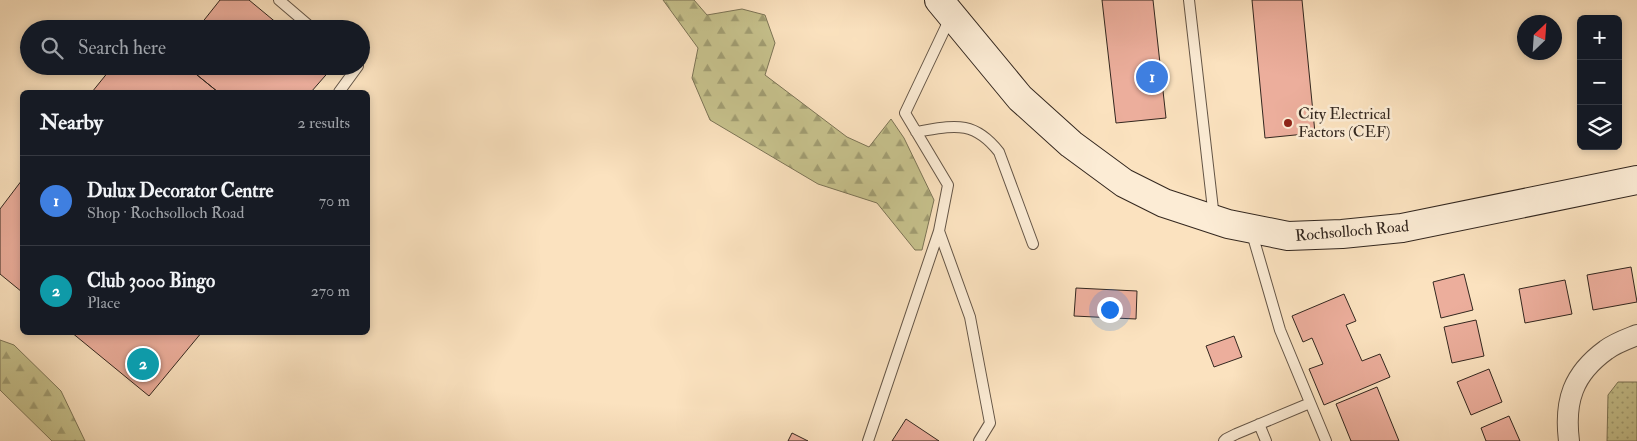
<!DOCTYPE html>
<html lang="en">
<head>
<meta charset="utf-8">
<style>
	:root { --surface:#171b24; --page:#20242c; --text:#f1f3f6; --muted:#9ea1a6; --line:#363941; --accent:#0b8043 }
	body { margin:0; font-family:"IM FELL Double Pica",serif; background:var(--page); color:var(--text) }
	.controls { position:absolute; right:15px; top:15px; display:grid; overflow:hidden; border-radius:8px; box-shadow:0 2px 8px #0003 }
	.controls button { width:45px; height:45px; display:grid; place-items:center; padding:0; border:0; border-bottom:1px solid var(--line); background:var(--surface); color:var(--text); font:25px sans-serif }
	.compass { position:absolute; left:1517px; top:15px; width:45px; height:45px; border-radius:50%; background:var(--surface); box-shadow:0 2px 8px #0003; rotate:25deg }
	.you { position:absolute; left:1109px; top:309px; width:18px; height:18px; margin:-12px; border:4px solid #fff; border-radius:50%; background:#1a73e8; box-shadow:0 0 0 8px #1a73e833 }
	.badge { display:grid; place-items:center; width:32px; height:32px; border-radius:50%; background:var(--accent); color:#fff; font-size:16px; font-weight:700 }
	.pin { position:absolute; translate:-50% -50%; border:2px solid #fff; box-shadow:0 1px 5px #0006 }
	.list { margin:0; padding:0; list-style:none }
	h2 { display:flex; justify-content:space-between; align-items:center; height:65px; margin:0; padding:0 20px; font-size:21px }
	h2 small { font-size:16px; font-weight:400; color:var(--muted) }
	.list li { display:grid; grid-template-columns:32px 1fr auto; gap:15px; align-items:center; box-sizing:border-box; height:90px; padding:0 20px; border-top:1px solid var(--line) }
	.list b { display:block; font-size:19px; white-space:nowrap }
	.list p { margin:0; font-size:16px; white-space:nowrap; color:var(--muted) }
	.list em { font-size:16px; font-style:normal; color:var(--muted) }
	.icon { flex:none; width:28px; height:28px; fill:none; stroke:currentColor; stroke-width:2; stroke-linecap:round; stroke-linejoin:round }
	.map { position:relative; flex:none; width:1637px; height:441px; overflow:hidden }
	.search { position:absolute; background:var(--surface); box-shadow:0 2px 8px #0003; left:20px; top:20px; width:350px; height:55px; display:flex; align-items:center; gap:12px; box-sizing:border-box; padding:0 18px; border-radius:28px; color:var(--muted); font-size:19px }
	.panel { position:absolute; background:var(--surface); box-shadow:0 2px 8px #0003; left:20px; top:90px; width:350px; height:245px; border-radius:8px }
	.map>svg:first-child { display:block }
	.forest { fill:url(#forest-firs); stroke:#7c7456 }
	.park { fill:url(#park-dots); stroke:#7c7456 }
	.building { fill:#ecae9c; stroke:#33271f }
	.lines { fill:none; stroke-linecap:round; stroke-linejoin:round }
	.lane-casing { stroke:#655647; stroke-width:12 }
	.street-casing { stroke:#655647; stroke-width:22 }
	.secondary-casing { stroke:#33271f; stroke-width:30 }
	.lane { stroke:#fcecd5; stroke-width:10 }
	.street { stroke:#fcecd5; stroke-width:20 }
	.secondary { stroke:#fcecd5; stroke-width:28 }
	.poi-dot { fill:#8f2418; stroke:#fcecd5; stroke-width:2 }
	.labels { text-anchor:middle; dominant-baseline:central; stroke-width:5; stroke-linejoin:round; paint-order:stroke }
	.poi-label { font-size:16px; fill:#33271f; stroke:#fcecd5; text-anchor:start }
	.street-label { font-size:16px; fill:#33271f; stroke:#fcecd5 }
</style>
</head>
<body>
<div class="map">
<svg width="1637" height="441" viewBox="0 0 1637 441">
	<defs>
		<pattern id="forest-firs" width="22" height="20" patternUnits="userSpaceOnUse" patternTransform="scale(1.25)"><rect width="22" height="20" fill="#c6c18c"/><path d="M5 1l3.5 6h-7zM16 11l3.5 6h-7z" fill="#a19d72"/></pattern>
		<pattern id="park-dots" width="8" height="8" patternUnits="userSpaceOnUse" patternTransform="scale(1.25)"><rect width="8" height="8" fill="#c6c18c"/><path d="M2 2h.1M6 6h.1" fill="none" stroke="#a19d72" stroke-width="1.8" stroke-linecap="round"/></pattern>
	</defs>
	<rect width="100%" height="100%" fill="#fbe2bf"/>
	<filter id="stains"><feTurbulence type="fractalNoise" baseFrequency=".004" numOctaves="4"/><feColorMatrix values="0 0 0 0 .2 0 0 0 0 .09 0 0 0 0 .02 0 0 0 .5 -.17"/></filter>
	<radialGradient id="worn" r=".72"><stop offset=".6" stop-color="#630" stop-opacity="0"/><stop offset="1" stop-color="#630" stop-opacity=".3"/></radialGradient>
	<!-- forest -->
	<path class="forest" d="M663,0H694L707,15L742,9L765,15L775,43L765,75L847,137L869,147L891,119L904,138L934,200L922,250H915L877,203L818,184L710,120L692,78L698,48Z
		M0,340L14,345L61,391L85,441H52L0,390Z"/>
	<!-- park -->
	<path class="park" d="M1618,382H1637V441H1607L1608,395Z"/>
	<!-- building -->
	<path class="building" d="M220,0H249L284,29H197Z
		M1102,0H1153L1166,118L1116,123Z
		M1252,0H1302L1315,133L1265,138Z
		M113,66H186L218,92H92Z
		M186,66H330L332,68L311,92H218Z
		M22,180V292L0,274V209Z
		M1631,267L1637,302L1593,310L1587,275Z
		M1464,274L1473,310L1441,318L1433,282Z
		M1565,280L1572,314L1525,323L1519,289Z
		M1076,288L1137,291L1136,319L1074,316Z
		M1344,294L1356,321L1346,325L1362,361L1380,354L1390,377L1324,405L1309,369L1323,364L1312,338L1303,342L1292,316Z
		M1476,320L1484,356L1452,363L1444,327Z
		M71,332H202L149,396Z
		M1234,336L1242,357L1214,367L1206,346Z
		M1489,369L1502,402L1471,415L1457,382Z
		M1377,387L1399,441H1351L1336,404Z
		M1509,416L1520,441H1486L1481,428Z
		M906,419L939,441H892Z
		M792,433L808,441H788Z"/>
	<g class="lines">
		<!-- lane casing -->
		<g class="lane-casing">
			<path id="lane" d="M279,0L313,29
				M1189,0L1214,218
				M339,92L358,66
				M916,132C953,126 973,119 999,152L1033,244
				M1251,230L1280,330L1326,441
				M939,231L970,317L990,423L979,441
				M1259,424L1266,441
				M868,441L939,231L948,185L905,113L951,16
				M1224,441L1226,439L1236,434L1310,403"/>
		</g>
		<!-- street casing -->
		<g class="street-casing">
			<path id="street" d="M1569,441C1564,401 1573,374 1606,350C1615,343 1627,339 1637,335"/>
		</g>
		<!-- secondary casing -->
		<g class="secondary-casing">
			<path id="secondary" d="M939,0L1020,98L1071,144L1124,183L1164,203L1228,224L1288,236L1342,234L1402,228L1637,180"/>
		</g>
		<!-- lane -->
		<use href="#lane" class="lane"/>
		<!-- street -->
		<use href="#street" class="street"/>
		<!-- secondary -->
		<use href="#secondary" class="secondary"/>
	</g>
	<!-- markers -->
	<circle class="poi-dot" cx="1288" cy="123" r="5"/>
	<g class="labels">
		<!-- poi labels -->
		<g class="poi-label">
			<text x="1298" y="114">City Electrical<tspan x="1298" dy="18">Factors (CEF)</tspan></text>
		</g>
		<!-- street labels -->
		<g class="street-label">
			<text transform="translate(1352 231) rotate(-5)">Rochsolloch Road</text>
		</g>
	</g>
	<rect width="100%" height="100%" filter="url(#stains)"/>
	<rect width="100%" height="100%" fill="url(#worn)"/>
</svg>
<div class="controls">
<button>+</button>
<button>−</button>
<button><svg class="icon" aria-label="layers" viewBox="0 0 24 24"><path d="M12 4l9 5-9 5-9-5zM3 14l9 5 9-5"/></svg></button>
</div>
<svg class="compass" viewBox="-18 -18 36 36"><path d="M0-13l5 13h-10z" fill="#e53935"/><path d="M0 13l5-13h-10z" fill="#9ea1a6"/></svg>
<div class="you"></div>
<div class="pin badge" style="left:1152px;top:77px;background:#3f7fe0">1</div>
<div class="pin badge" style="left:143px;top:364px;background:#0f9aa8">2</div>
<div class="search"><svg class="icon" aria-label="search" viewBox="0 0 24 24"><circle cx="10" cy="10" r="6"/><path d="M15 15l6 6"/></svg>Search here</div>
<section class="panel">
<h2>Nearby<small>2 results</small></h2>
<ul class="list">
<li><span class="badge" style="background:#3f7fe0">1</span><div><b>Dulux Decorator Centre</b><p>Shop · Rochsolloch Road</p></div><em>70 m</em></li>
<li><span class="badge" style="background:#0f9aa8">2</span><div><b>Club 3000 Bingo</b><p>Place</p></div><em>270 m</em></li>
</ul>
</section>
</div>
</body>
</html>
